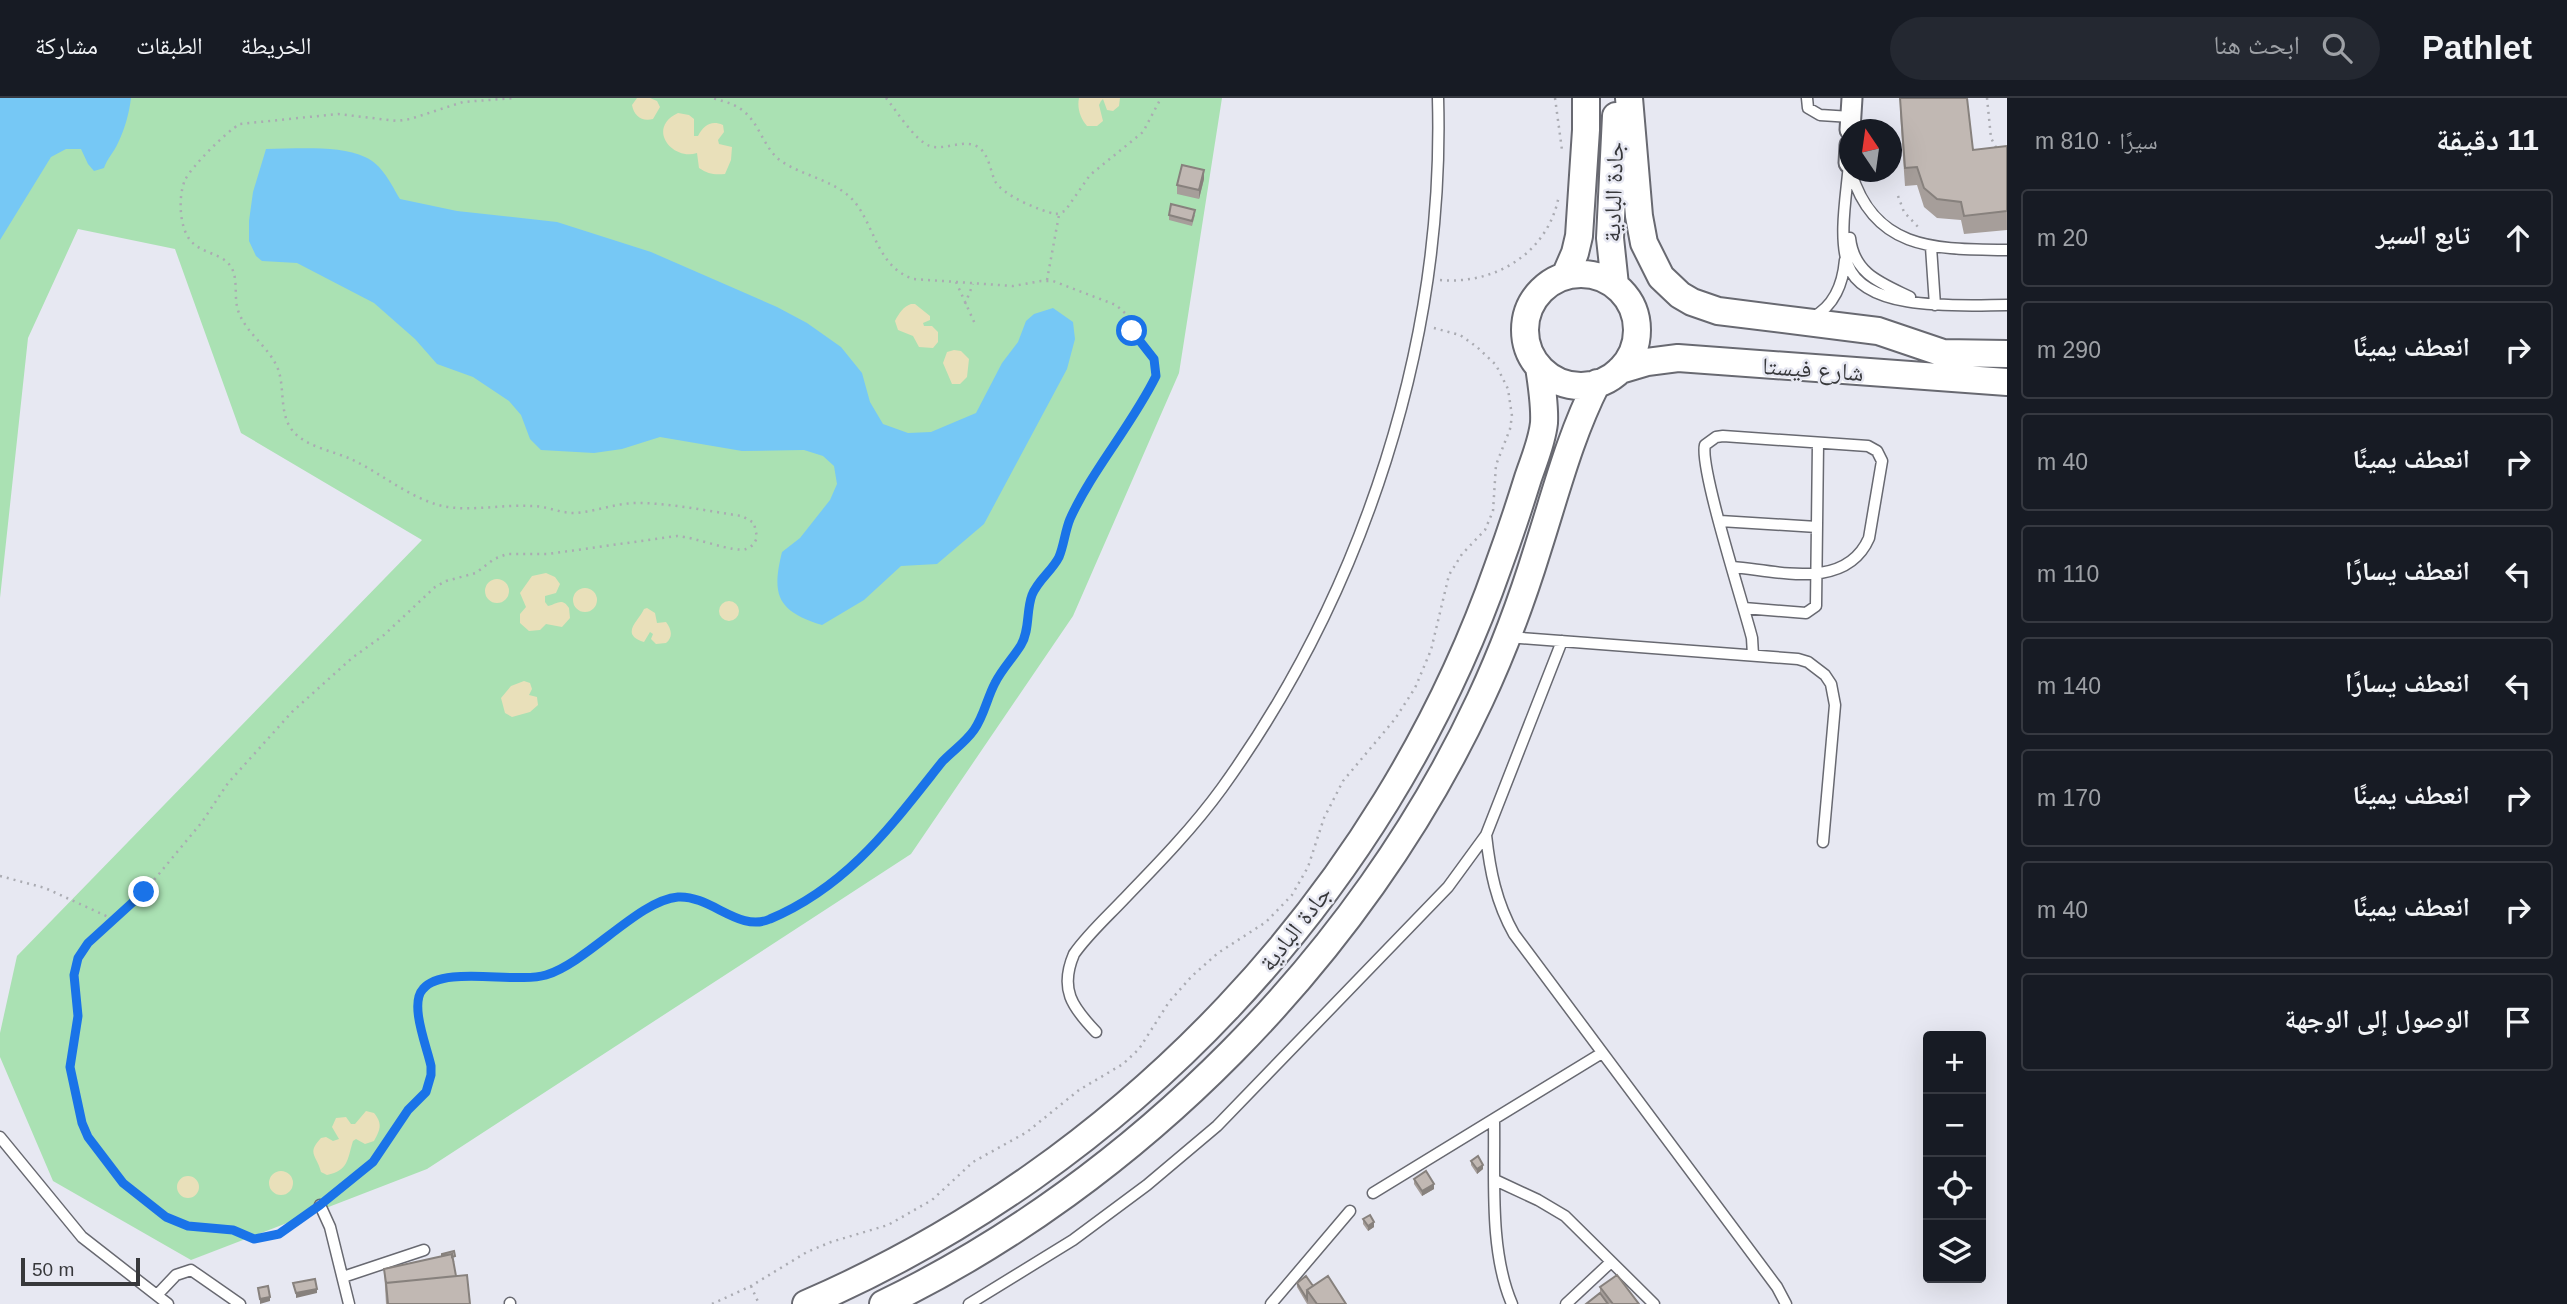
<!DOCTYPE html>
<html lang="ar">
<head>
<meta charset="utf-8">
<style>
	:root { --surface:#171b24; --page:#242831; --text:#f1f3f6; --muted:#9ea1a6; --line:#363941 }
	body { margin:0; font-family:Arial,"Noto Naskh Arabic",sans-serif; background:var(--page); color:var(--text); direction:rtl }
	.controls { position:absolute; right:21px; bottom:21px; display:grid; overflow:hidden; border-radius:7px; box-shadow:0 7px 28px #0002 }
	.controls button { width:63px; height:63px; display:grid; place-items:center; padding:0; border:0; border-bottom:2px solid var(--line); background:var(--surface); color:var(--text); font:35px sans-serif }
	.compass { position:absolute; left:1839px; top:21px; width:63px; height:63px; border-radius:50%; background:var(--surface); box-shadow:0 7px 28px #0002; rotate:347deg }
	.scale { position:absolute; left:21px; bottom:18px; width:119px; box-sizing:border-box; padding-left:7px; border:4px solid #37383b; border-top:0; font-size:19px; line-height:24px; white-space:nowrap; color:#37383b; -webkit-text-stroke:5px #e7e8f2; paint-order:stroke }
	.stop { position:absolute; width:21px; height:21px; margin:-16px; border:5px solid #1a73e8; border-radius:50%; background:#fff }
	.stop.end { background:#1a73e8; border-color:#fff; box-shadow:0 2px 7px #0008 }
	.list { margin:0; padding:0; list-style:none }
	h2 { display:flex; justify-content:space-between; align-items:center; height:91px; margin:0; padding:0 28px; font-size:30px }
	h2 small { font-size:23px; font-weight:400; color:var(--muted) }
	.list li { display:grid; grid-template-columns:46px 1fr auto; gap:21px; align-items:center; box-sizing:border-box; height:98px; margin:0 14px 14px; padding:0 14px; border:2px solid var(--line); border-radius:7px }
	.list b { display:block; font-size:26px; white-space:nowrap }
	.list em { font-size:23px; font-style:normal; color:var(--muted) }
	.icon { flex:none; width:38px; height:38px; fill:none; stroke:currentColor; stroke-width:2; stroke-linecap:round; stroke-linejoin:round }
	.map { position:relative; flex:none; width:2007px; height:1206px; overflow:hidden; direction:ltr }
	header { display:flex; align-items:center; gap:42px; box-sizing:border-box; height:98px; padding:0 35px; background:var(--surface); border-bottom:2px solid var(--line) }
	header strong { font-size:33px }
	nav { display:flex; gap:38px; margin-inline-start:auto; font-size:24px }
	.search { width:490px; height:63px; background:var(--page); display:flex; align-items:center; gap:18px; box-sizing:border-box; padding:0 24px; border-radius:38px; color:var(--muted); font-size:26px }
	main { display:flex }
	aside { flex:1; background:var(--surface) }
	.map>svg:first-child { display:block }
	.green { fill:#aae1b3 }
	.sand { fill:#e9e0ba }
	.water { fill:#76c8f5 }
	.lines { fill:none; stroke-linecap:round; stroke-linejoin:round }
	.lane-casing { stroke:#686971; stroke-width:13 }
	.street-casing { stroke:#686971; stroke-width:23 }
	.secondary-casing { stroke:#686971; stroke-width:30 }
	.path { stroke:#aaabb2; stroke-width:2.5; stroke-dasharray:2 5; stroke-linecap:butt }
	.lane { stroke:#fff; stroke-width:10 }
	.street { stroke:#fff; stroke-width:19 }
	.secondary { stroke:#fff; stroke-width:26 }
	.wall { fill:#a69e9a }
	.shaded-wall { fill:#87817d }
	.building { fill:#c1b8b3; stroke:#87817d; stroke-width:2 }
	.route { stroke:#1a73e8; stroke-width:9 }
	.labels { text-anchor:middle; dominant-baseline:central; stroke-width:5; stroke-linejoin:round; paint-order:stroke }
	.street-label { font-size:24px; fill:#37383b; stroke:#e7e8f2 }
</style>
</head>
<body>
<header>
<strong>Pathlet</strong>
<div class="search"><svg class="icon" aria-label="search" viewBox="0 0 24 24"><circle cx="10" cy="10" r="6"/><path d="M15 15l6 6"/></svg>ابحث هنا</div>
<nav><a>الخريطة</a><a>الطبقات</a><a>مشاركة</a></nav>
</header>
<main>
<aside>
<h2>11 دقيقة<small>سيرًا · 810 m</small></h2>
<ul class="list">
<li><svg class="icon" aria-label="ahead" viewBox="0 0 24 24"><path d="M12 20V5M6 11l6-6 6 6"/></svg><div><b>تابع السير</b></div><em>20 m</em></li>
<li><svg class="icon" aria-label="right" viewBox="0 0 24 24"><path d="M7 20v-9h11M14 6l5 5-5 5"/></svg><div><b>انعطف يمينًا</b></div><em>290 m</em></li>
<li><svg class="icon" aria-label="right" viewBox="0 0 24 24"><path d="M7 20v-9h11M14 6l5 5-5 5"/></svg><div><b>انعطف يمينًا</b></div><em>40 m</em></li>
<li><svg class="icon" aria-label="left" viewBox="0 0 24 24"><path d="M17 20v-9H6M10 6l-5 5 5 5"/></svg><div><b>انعطف يسارًا</b></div><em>110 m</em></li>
<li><svg class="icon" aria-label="left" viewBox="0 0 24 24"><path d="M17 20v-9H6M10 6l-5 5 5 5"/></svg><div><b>انعطف يسارًا</b></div><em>140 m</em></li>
<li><svg class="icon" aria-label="right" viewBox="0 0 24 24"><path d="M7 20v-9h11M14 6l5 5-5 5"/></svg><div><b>انعطف يمينًا</b></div><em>170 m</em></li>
<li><svg class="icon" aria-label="right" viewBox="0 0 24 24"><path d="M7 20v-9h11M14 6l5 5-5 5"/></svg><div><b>انعطف يمينًا</b></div><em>40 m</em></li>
<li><svg class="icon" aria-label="arrive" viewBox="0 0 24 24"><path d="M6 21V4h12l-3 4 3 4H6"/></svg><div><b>الوصول إلى الوجهة</b></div></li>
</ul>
</aside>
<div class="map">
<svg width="2007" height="1206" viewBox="0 0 2007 1206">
	<rect width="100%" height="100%" fill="#e7e8f2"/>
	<!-- green -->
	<path class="green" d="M0,0H1222L1179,275L1073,518L911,756L427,1071L191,1162L53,1083L0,959V935L17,858L422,442L241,335L175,151L78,131L28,240L0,500Z"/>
	<!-- sand -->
	<path class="sand" d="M637,0H650L657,3L660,9L653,21C642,24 634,18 632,7Z
		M1120,0L1119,8L1113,13L1107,12L1103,1L1101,3L1099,7L1103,23L1097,28H1087C1080,20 1077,10 1079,0Z
		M678,15L689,17L694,21V38H698C704,27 711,22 723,27L724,34L718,42L719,46L732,49L731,62L725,76C714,77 708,76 699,70L697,55C672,63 646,30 678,15Z
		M911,206H915L930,218V222L923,225L924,228H932L938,234V244L933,250L919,249L913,238L898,232L895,223C899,215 903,209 911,206Z
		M954,252L961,253L969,261L967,279L960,286H952L943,265L947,254Z
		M546,475L555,479L560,486L556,495L545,498V504L548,508C557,506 562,499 569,510L570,520L562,529L546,526L540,532L529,533L520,525V516L526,509L520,495L532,478Z
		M485 493a12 12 0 1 1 24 0a12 12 0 1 1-24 0Z
		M573 502a12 12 0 1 1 24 0a12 12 0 1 1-24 0Z
		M719 513a10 10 0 1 1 20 0a10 10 0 1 1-20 0Z
		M647,510L655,515L657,525L666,524C672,532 673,539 666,545L656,546L651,541L653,536L650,534L644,544C619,536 639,523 644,511Z
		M524,583L530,585L532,591L529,597L537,599L538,607L530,614L512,619L505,615L501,600L511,588Z
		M366,1013L374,1015C383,1026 380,1032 374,1043L365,1046L356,1041L353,1043C347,1062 349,1072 327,1077L321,1074C317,1057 306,1056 321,1040L326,1039L333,1043L339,1041L332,1029L336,1020L346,1019L351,1026H355Z
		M269 1085a12 12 0 1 1 24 0a12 12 0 1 1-24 0Z
		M177 1089a11 11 0 1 1 22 0a11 11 0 1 1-22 0Z"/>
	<!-- water -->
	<path class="water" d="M0,0H131C129,16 125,30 118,45C114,54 107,61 104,70L94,73L88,66L81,51H66L51,59L0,142Z
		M266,51C295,51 339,47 365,59C382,66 391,86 400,101L457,113L557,124L651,154L777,209L807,225L841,249L862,275L870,304L883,326L908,335L931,334L976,315L1002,265L1018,244L1026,223L1034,216L1053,210L1073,224L1075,241L1067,271L984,426L937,466L901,468L864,502L822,527C778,513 771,498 782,454L800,440L830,402L837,386L834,368L823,358L804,352L742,353L660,339L622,351L594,355L541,352L530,341L521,317L509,303L473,279L437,266L415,241L374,205L297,165L262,163L256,158L249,143V123L253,94Z"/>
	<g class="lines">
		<!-- lane casing -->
		<g class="lane-casing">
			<path id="lane" d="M1807,0L1808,10L1820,17L1851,19
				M1849,65C1847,94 1838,139 1848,167C1865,215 1965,207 2007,207
				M1851,74C1875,154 1938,151 2007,152
				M1850,140C1854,176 1881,185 1910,199
				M1931,149L1935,207
				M1813,219C1834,208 1843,185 1845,162
				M1720,423L1817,429
				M1733,469C1778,473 1846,493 1869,440L1882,363L1877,353L1868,348L1723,338L1716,339L1705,347C1699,369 1744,508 1752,540L1753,557
				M1744,510L1806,515L1816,508L1818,346
				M1508,539L1798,561L1808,564L1825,577L1831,586L1835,607L1823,744
				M1486,737C1490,773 1496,804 1514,836L1777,1189L1786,1206
				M1096,934C1072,909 1059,891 1074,856C1088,836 1107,819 1124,801C1158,766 1193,730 1222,690C1364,493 1445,243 1438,0
				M1494,1022C1495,1080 1489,1153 1512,1206
				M0,1039L82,1139L168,1206
				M1495,1082L1538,1102L1565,1118L1654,1206
				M1373,1095L1602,955
				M320,1107L330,1129L349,1206
				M343,1179L424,1152
				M158,1196L176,1177L191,1172L240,1206
				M510,1205V1206
				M969,1206L1073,1142L1147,1087L1217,1028L1448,789L1486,737L1562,543
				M1271,1206L1350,1113
				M1566,1206L1611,1164"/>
		</g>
		<!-- street casing -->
		<g class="street-casing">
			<path id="street" d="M1850,32L1852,0
				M1849,65L1850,47"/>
		</g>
		<!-- secondary casing -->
		<g class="secondary-casing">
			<path id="secondary" d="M1629,0L1639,118L1644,145L1661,179L1680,197L1692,204L1718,213L1878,233L1943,255L2007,256
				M1525 232a56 56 0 1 1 112 0a56 56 0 1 1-112 0Z
				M1565,178L1575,155L1579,138L1586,32V0
				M1615,187L1610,140L1616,18
				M1620,272L1647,264L1678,260L2007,284
				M806,1206C1125,1068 1383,797 1498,469C1509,439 1519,409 1528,380C1534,362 1542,344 1544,325C1545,307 1542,288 1539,269
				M883,1206C1136,1084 1361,857 1480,602C1503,553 1522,502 1538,450C1556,394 1570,338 1597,285"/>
		</g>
		<!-- path -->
		<path class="path" d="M886,0C896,12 915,43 930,48C945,53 964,40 978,49C989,56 990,72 995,83C1002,97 1040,113 1056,116L1065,113L1090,77L1143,34L1161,0
			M1555,0L1562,52
			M1987,0L1991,40L1997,51
			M1898,98L1904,114L1920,131
			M1047,182L1059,117
			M1440,182C1496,187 1549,154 1559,97
			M956,184L975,226
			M965,206L973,186
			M0,778L45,790L115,822
			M329,1100L365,1073L381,1055L408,1012L426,994L431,977V968C426,949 409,906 423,891C444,867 515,887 546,877C589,864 639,802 678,799C711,797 738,835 770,821C846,789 892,726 942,665C952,653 965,645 974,632C984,618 987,600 995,585C1003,570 1017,557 1024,542C1030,527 1027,511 1032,497C1038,483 1052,473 1059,459C1064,447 1065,433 1070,421C1093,371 1132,328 1156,278L1154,261L1133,236L1126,216L1116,207L1053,183H1041L1013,188L914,181C877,170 875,127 853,102C834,82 803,78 781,63C763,50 760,25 742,12C733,5 722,3 712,0
			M310,1115L279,1136L265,1141H254L233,1132L200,1131L177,1124L119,1081L85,1035L71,975V957L77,918L74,877L82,852L144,794L202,724L228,685L292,614L352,560L384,537L435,489L446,483L476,475L494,461L507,456H548L677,438C695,439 734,455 746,451C752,449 755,445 757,439L754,425L742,418C707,413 671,405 637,405C615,405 595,414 574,415C560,415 546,408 532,408C503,406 471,414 442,408C410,400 382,376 353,362C334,353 305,349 292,332C279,315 285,290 278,271C269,249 247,236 239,215C232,199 241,177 227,164C217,155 200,154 191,143C179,130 178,98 185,82C191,69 228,32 240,26L338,16L397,23L410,21L463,4L515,0
			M751,1188L759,1206
			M712,1206L751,1188L807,1154L831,1144L888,1127L932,1102L973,1064L1027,1034L1079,992L1123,966L1139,951L1169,904L1192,878L1218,855L1266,824L1292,797L1308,769L1324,720L1343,683L1395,621L1415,590L1431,552L1449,477L1462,456L1485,432L1493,413L1496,367L1510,331L1512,318L1508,291L1496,267L1477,249L1460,237L1430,229"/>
		<!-- lane -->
		<use href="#lane" class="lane"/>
		<!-- street -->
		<use href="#street" class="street"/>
		<!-- secondary -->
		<use href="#secondary" class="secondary"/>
	</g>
	<!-- wall -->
	<path class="wall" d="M1900,0L1973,52L2007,48V132L1964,136L1961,122L1937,120L1924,109L1917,87L1905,88L1900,15Z
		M1204,81L1199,101L1177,96V87Z
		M1169,117H1195L1192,128L1169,122Z
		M1471,1063L1483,1071L1477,1076L1471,1067Z
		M1414,1081L1434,1091L1422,1098L1414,1086Z
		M1363,1121L1374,1129L1368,1133L1363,1126Z
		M455,1163L453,1164L456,1178L470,1206H386L384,1171Z
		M1297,1185L1313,1188L1346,1206H1307L1297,1189Z
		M1600,1189L1639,1206H1586L1600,1195Z"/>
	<!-- shaded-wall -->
	<path class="shaded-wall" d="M1204,72V81L1199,101V92Z
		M1483,1067V1071L1477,1076V1071Z
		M1434,1086V1091L1422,1098V1093Z
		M1374,1124V1129L1368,1133V1128Z
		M317,1191V1195L296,1200V1195Z
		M270,1199V1203L260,1206V1201Z"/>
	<!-- building -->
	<path class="building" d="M1900,0H1967L1973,52L2007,48V113L1964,118L1961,104L1937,101L1924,90L1917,69L1905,70Z
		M1182,67L1204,72L1199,92L1177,87Z
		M1171,106L1195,112L1192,123L1169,117Z
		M1478,1058L1483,1067L1477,1071L1471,1063Z
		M1426,1073L1434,1086L1422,1093L1414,1081Z
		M1370,1117L1374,1124L1368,1128L1363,1121Z
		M454,1153L455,1158L452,1159V1156L442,1158V1156Z
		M452,1156L456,1178L386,1185L384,1171Z
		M467,1177L470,1206H388L386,1185Z
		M1617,1177L1639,1206H1613L1600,1189Z
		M1306,1178L1313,1188L1307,1192V1201L1297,1185Z
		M1328,1178L1346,1206H1317L1307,1192Z
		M315,1181L317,1191L296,1195L293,1185Z
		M268,1188L270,1199L260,1201L258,1190Z
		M1600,1195L1608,1206H1586Z"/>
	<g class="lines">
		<!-- route -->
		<path class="route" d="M144,794L88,845L78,860L74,877L78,918L70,969L82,1025L88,1039L123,1085L166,1119L188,1128L233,1132L254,1141L279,1136L320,1107L373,1064L408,1012L426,994L431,977V968C427,949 409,906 423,891C443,867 515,886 546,877C588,864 639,802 678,799C711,797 739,835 770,821C848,788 891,728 942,664C952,653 965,645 974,632C984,618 987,600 995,585C1002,571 1013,560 1021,547C1030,532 1026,513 1032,497C1038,482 1052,473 1059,459C1064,447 1065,433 1070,421C1092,372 1132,327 1156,278L1154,261L1132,233"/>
	</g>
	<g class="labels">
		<!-- street labels -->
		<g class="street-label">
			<text transform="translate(1613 94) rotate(-88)">جادة البادية</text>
			<text transform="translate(1813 271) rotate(4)">شارع فيستا</text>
			<text transform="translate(1295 830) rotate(-52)">جادة البادية</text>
		</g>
	</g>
</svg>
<div class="controls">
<button>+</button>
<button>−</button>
<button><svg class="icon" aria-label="locate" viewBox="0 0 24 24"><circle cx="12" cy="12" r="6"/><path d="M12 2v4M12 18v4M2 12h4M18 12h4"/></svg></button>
<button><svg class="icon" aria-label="layers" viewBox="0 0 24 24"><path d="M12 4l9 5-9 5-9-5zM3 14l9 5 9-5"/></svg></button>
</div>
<svg class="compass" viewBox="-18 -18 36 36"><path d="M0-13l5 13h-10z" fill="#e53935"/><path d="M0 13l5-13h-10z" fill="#9ea1a6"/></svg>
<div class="scale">50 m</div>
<div class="stop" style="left:1132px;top:233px"></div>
<div class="stop end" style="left:144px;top:794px"></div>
</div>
</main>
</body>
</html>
